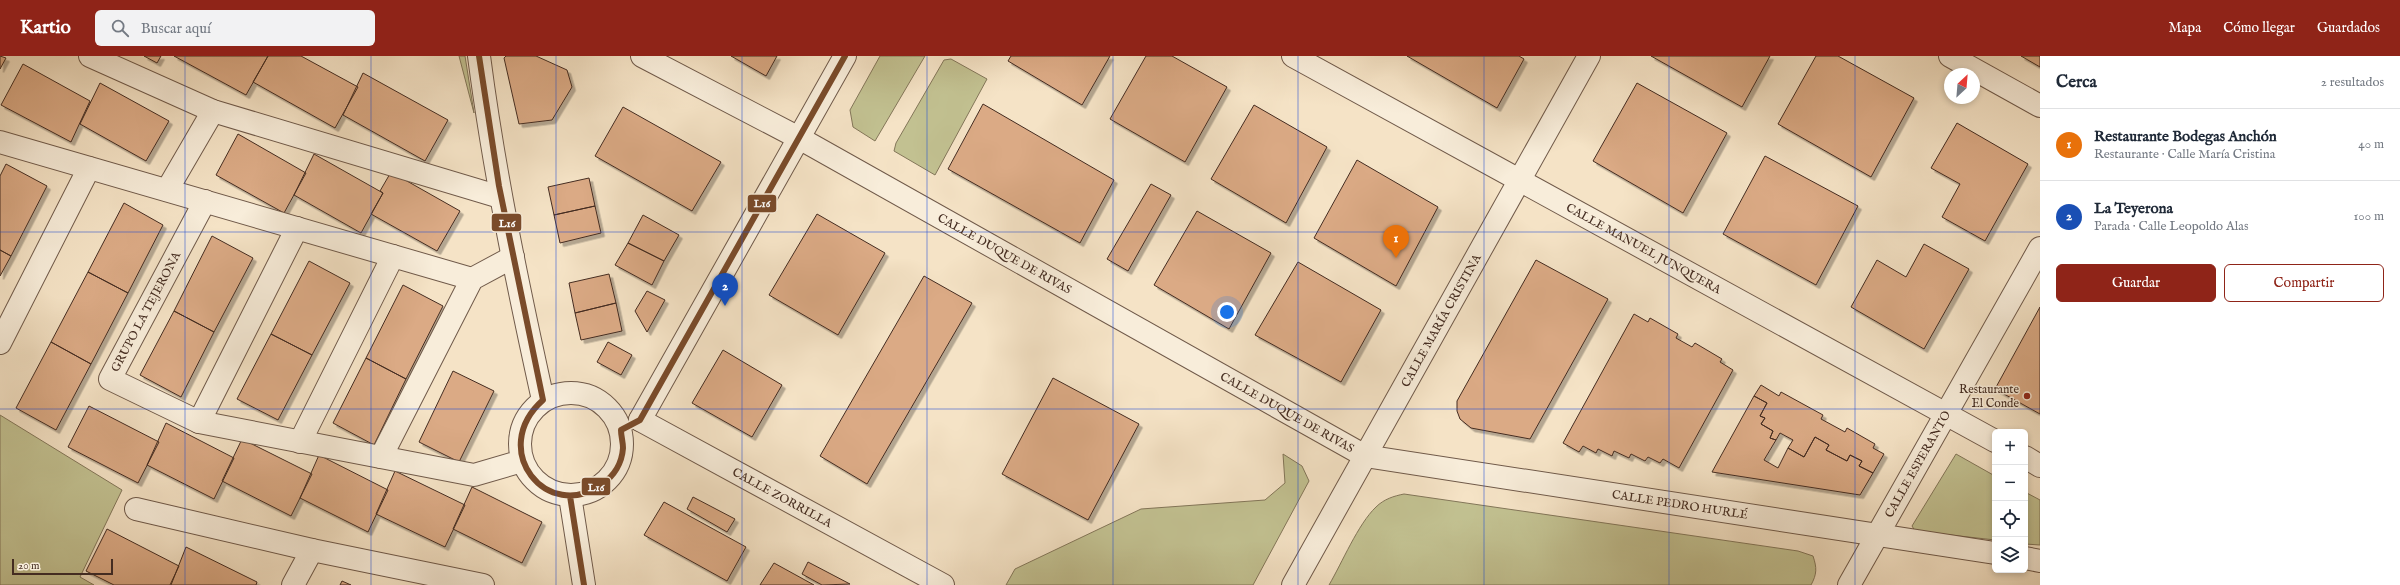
<!DOCTYPE html>
<html lang="es">
<head>
<meta charset="utf-8">
<style>
	:root { --surface:#fff; --page:#f2f2f3; --text:#1f2937; --muted:#747a83; --line:#e0e1e3; --accent:#8f2418 }
	body { margin:0; font-family:"IM FELL English",serif; background:var(--page); color:var(--text) }
	.controls { position:absolute; right:12px; bottom:12px; display:grid; overflow:hidden; border-radius:6px; box-shadow:0 2px 6px #0003 }
	.controls button { width:36px; height:36px; display:grid; place-items:center; padding:0; border:0; border-bottom:1px solid var(--line); background:var(--surface); color:var(--text); font:20px sans-serif }
	.compass { position:absolute; left:1944px; top:12px; width:36px; height:36px; border-radius:50%; background:var(--surface); box-shadow:0 2px 6px #0003; rotate:26deg }
	.scale { position:absolute; left:12px; bottom:10px; width:101px; box-sizing:border-box; padding-left:4px; border:2px solid #442c21; border-top:0; font-size:11px; line-height:14px; white-space:nowrap; color:#442c21; -webkit-text-stroke:3px #f8edda; paint-order:stroke }
	.you { position:absolute; left:1227px; top:256px; width:14px; height:14px; margin:-10px; border:3px solid #fff; border-radius:50%; background:#1a73e8; box-shadow:0 0 0 6px #1a73e833 }
	.badge { display:grid; place-items:center; width:26px; height:26px; border-radius:50%; background:var(--accent); color:#fff; font-size:13px; font-weight:700 }
	.pin { position:absolute; translate:-50% -33px; filter:drop-shadow(0 1px 2px #0008) }
	.pin::after { content:''; position:absolute; top:21px; width:14px; height:12px; background:inherit; clip-path:polygon(0 0,100% 0,50% 100%) }
	.list { margin:0; padding:0; list-style:none }
	h2 { display:flex; justify-content:space-between; align-items:center; height:52px; margin:0; padding:0 16px; font-size:17px }
	h2 small { font-size:13px; font-weight:400; color:var(--muted) }
	.list li { display:grid; grid-template-columns:26px 1fr auto; gap:12px; align-items:center; box-sizing:border-box; height:72px; padding:0 16px; border-top:1px solid var(--line) }
	.list b { display:block; font-size:15px; white-space:nowrap }
	.list p { margin:0; font-size:13px; white-space:nowrap; color:var(--muted) }
	.list em { font-size:13px; font-style:normal; color:var(--muted) }
	.actions { display:flex; gap:8px; padding:12px 16px }
	.actions a { flex:1; padding:9px 0; border:1px solid var(--accent); border-radius:6px; text-align:center; font-size:14px; color:var(--accent) }
	.actions .main { background:var(--accent); color:#fff }
	.icon { flex:none; width:22px; height:22px; fill:none; stroke:currentColor; stroke-width:2; stroke-linecap:round; stroke-linejoin:round }
	.map { position:relative; flex:none; width:2040px; height:529px; overflow:hidden }
	header { display:flex; align-items:center; gap:24px; box-sizing:border-box; height:56px; padding:0 20px; background:var(--accent); color:#fff }
	header strong { font-size:19px }
	nav { display:flex; gap:22px; margin-inline-start:auto; font-size:14px }
	.search { width:280px; height:36px; background:var(--page); display:flex; align-items:center; gap:10px; box-sizing:border-box; padding:0 14px; border-radius:6px; color:var(--muted); font-size:15px }
	main { display:flex }
	aside { flex:1; background:var(--surface) }
	.map>svg:first-child { display:block }
	.green { fill:#c2c191; stroke:#837659 }
	.building { fill:#dbaa85; stroke:#442c21; filter:url(#shadow) }
	.lines { fill:none; stroke-linecap:round; stroke-linejoin:round }
	.minor-casing { stroke:#705a4a; stroke-width:24 }
	.tertiary-casing { stroke:#705a4a; stroke-width:24 }
	.minor { stroke:#f8edda; stroke-width:22 }
	.tertiary { stroke:#f8edda; stroke-width:22 }
	.bus-1-casing { stroke:#f8edda; stroke-width:9 }
	.bus-1 { stroke:#7a4b2a; stroke-width:6 }
	.grid { fill:none; stroke:#1d4ed8; stroke-width:1; stroke-opacity:0.55 }
	.poi-dot { fill:#8f2418; stroke:#f8edda; stroke-width:1.5 }
	.labels { text-anchor:middle; dominant-baseline:central; stroke-width:3; stroke-linejoin:round; paint-order:stroke }
	.street-label { font-size:12px; fill:#442c21; stroke:#f8edda }
	.poi-label { font-size:12px; fill:#442c21; stroke:#f8edda; text-anchor:end }
	.line-badge { stroke:#f8edda; stroke-width:1.5 }
	.badge-label { font-size:11px; text-anchor:middle; font-weight:bold; fill:#fff }
</style>
</head>
<body>
<header>
<strong>Kartio</strong>
<div class="search"><svg class="icon" aria-label="search" viewBox="0 0 24 24"><circle cx="10" cy="10" r="6"/><path d="M15 15l6 6"/></svg>Buscar aquí</div>
<nav><a>Mapa</a><a>Cómo llegar</a><a>Guardados</a></nav>
</header>
<main>
<div class="map">
<svg width="2040" height="529" viewBox="0 0 2040 529">
	<defs>
		<filter id="shadow"><feDropShadow dx="3.5" dy="3.5" stdDeviation="0" flood-color="#0004"/></filter>
	</defs>
	<rect width="100%" height="100%" fill="#f5e3c6"/>
	<filter id="stains"><feTurbulence type="fractalNoise" baseFrequency=".005" numOctaves="4"/><feColorMatrix values="0 0 0 0 .2 0 0 0 0 .09 0 0 0 0 .02 0 0 0 .5 -.17"/></filter>
	<radialGradient id="worn" r=".72"><stop offset=".6" stop-color="#630" stop-opacity="0"/><stop offset="1" stop-color="#630" stop-opacity=".3"/></radialGradient>
	<!-- green -->
	<path class="green" d="M459,0H465L474,57Z
		M880,0H925L875,85L853,71L850,54Z
		M951,3L987,23L935,119L894,95L896,87L944,4Z
		M0,359L122,434L80,521L94,529H0Z
		M1283,398L1302,410L1309,425L1253,529H1006L1015,513L1141,453L1265,444L1285,427Z
		M1956,398L1995,420V484L1915,475L1912,470Z
		M2025,436L2040,444V489L2025,488Z
		M1404,438L1798,495L1813,500C1817,512 1817,518 1811,529H1329C1342,507 1358,468 1376,451C1384,443 1394,440 1404,438Z"/>
	<!-- building -->
	<path class="building" d="M0,0L6,2L0,13Z
		M144,0H161L157,7Z
		M174,0H268L246,39Z
		M268,0H301L358,31L335,72L253,26Z
		M506,0H536L567,14L572,31L552,64L519,68L504,2Z
		M731,0H777L766,20Z
		M1011,0H1110L1082,49L1008,5Z
		M1146,0H1172L1227,31L1185,106L1110,63Z
		M1407,0H1519L1524,3L1497,52Z
		M1651,0H1770L1742,51Z
		M1816,0H1838L1914,42L1871,121L1778,68Z
		M2021,0H2040V11Z
		M23,8L90,45L71,86L1,49Z
		M363,17L448,64L425,105L343,59Z
		M100,27L169,65L146,105L80,68Z
		M1637,27L1727,77L1683,157L1593,105Z
		M983,48L1114,124L1080,187L948,113Z
		M1254,49L1327,91L1286,167L1211,123Z
		M623,51L721,106L692,155L595,100Z
		M1957,67L2028,108L1985,185L1942,161L1960,128L1931,112Z
		M238,78L306,117L284,157L216,119Z
		M314,98L383,137L361,177L294,139Z
		M1765,100L1858,150L1816,229L1723,178Z
		M1357,104L1438,151L1396,230L1314,182Z
		M6,108L47,130L11,200L0,194V120Z
		M391,116L460,155L437,195L371,158L383,137L380,135Z
		M589,122L595,150L554,159L548,131Z
		M1151,128L1171,139L1128,215L1107,203Z
		M124,147L163,169L128,237L88,216Z
		M595,150L601,177L560,187L554,159Z
		M1197,155L1271,197L1229,273L1154,229Z
		M817,158L885,197L838,279L769,239Z
		M643,159L679,179L664,205L628,187Z
		M212,180L253,202L214,276L174,255Z
		M628,187L664,205L652,229L615,209Z
		M1924,188L1969,213L1924,293L1851,251L1877,204L1906,221Z
		M0,194L11,200L0,220Z
		M1536,204L1608,243L1530,383L1471,372L1460,363L1457,355V345Z
		M309,205L350,227L312,299L271,278Z
		M1298,206L1381,254L1341,326L1255,279Z
		M88,216L128,237L91,308L51,286Z
		M609,218L616,247L575,257L569,227Z
		M924,220L972,247L867,428L820,400Z
		M403,229L443,250L406,323L366,302Z
		M647,235L665,244L647,276L635,255Z
		M616,247L622,275L581,284L575,257Z
		M2040,251V358L1995,333Z
		M174,255L214,276L181,341L140,319Z
		M1634,258L1648,266L1650,262L1678,278L1676,282L1692,291L1695,287L1722,303L1720,306L1733,314L1679,412L1663,403L1660,407L1648,401L1645,405L1631,398L1629,402L1614,395L1612,400L1598,393L1596,397L1583,390L1579,396L1563,387Z
		M271,278L312,299L278,364L237,343Z
		M51,286L91,308L56,374L16,352Z
		M608,286L632,299L621,319L597,306Z
		M723,294L782,329L752,381L692,347Z
		M366,302L406,323L374,389L333,367Z
		M453,315L494,335L459,406L419,386Z
		M1053,322L1139,368L1088,464L1002,418Z
		M1761,329L1779,340L1781,336L1823,359L1821,363L1845,376L1847,372L1875,388L1873,392L1884,398L1873,417L1859,410L1862,405L1850,399L1847,405L1826,394L1829,389L1815,381L1804,401L1788,392L1793,384L1780,377L1776,384L1770,382L1773,375L1761,368L1765,362L1760,360L1767,347L1754,340Z
		M1754,340L1767,347L1760,360L1765,362L1761,368L1773,375L1770,382L1776,384L1764,404L1778,412L1788,392L1804,401L1815,381L1829,389L1826,394L1847,405L1850,399L1862,405L1859,410L1873,417L1860,439L1712,416Z
		M89,350L159,386L138,427L68,391Z
		M166,367L234,402L214,443L147,409Z
		M242,383L312,418L291,460L222,425Z
		M319,399L388,434L368,476L300,442Z
		M395,415L465,449L445,491L376,458Z
		M472,431L542,466L522,507L453,473Z
		M693,441L735,463L727,476L687,453Z
		M664,446L746,491L727,525L644,479Z
		M107,473L179,510L170,529H114L86,515Z
		M186,491L257,526L256,529H171Z
		M808,506L850,528L822,529L802,518Z
		M774,507L814,529H760Z
		M342,525L351,529H340Z"/>
	<g class="lines">
		<!-- minor casing -->
		<g class="minor-casing">
			<g id="minor">
				<path d="M90,0L213,55L500,141"/>
				<path d="M479,0C494,116 518,230 543,344"/>
				<path id="s1" d="M642,0L799,82L1365,400L1995,497"/>
				<path id="s2" d="M1293,0L1995,385"/>
				<path d="M1950,0L2040,50"/>
				<path d="M0,86L472,223"/>
				<path d="M167,134L213,55"/>
				<path d="M205,145L110,323L199,366L474,419L522,405"/>
				<path d="M0,287L89,112"/>
				<circle cx="571" cy="388" r="51"/>
				<path d="M640,364L845,0"/>
				<path id="s3" d="M640,364L943,529"/>
				<path d="M199,366L297,172"/>
				<path d="M300,386L393,200"/>
				<path d="M381,401L472,223L513,201"/>
				<path d="M2025,401L2040,410"/>
				<path d="M136,453L312,494L483,529"/>
				<path d="M2025,502L2040,505"/>
				<path d="M293,529L312,494"/>
				<path id="s4" d="M1293,529L1589,0"/>
				<path id="s5" d="M1849,529L2040,192"/>
			</g>
		</g>
		<!-- tertiary casing -->
		<g class="tertiary-casing">
			<path id="tertiary" d="M570,440L584,529"/>
		</g>
		<!-- minor -->
		<use href="#minor" class="minor"/>
		<!-- tertiary -->
		<use href="#tertiary" class="tertiary"/>
		<!-- bus-1 casing -->
		<g class="bus-1-casing">
			<path id="bus-1" d="M479,0L499,130L543,344C487,394 548,468 602,428C614,420 622,407 623,392C623,386 621,380 621,374L640,364L845,0
				M570,440L584,529"/>
		</g>
		<!-- bus-1 -->
		<use href="#bus-1" class="bus-1"/>
	</g>
	<!-- grid -->
	<path class="grid" d="M185,0V529M371,0V529M556,0V529M742,0V529M927,0V529M1113,0V529M1298,0V529M1484,0V529M1669,0V529M1855,0V529M0,176H2040M0,353H2040"/>
	<!-- markers -->
	<circle class="poi-dot" cx="2027" cy="340" r="4"/>
	<g class="labels">
		<!-- street labels -->
		<g class="street-label">
			<text stroke="none"><textPath href="#s2" startOffset="400">CALLE MANUEL JUNQUERA</textPath></text>
			<text stroke="none"><textPath href="#s1" startOffset="413">CALLE DUQUE DE RIVAS</textPath></text>
			<text transform="translate(146 256) rotate(-62)">GRUPO LA TEJERONA</text>
			<text stroke="none"><textPath href="#s4" startOffset="303">CALLE MARÍA CRISTINA</textPath></text>
			<text stroke="none"><textPath href="#s1" startOffset="737">CALLE DUQUE DE RIVAS</textPath></text>
			<text stroke="none"><textPath href="#s5" startOffset="139">CALLE ESPERANTO</textPath></text>
			<text stroke="none"><textPath href="#s3" startOffset="162">CALLE ZORRILLA</textPath></text>
			<text stroke="none"><textPath href="#s1" startOffset="1145">CALLE PEDRO HURLÉ</textPath></text>
		</g>
		<!-- poi labels -->
		<g class="poi-label">
			<text x="2019" y="333">Restaurante<tspan x="2019" dy="14">El Conde</tspan></text>
		</g>
	</g>
	<g class="line-badge">
		<rect x="747" y="138" width="30" height="19" rx="4" fill="#7a4b2a"/>
		<rect x="491" y="157" width="31" height="19" rx="4" fill="#7a4b2a"/>
		<rect x="581" y="421" width="30" height="19" rx="4" fill="#7a4b2a"/>
	</g>
	<g class="badge-label">
		<text x="762" y="151">L16</text>
		<text x="507" y="171">L16</text>
		<text x="596" y="435">L16</text>
	</g>
	<rect width="100%" height="100%" filter="url(#stains)"/>
	<rect width="100%" height="100%" fill="url(#worn)"/>
</svg>
<div class="controls">
<button>+</button>
<button>−</button>
<button><svg class="icon" aria-label="locate" viewBox="0 0 24 24"><circle cx="12" cy="12" r="6"/><path d="M12 2v4M12 18v4M2 12h4M18 12h4"/></svg></button>
<button><svg class="icon" aria-label="layers" viewBox="0 0 24 24"><path d="M12 4l9 5-9 5-9-5zM3 14l9 5 9-5"/></svg></button>
</div>
<svg class="compass" viewBox="-18 -18 36 36"><path d="M0-13l5 13h-10z" fill="#e53935"/><path d="M0 13l5-13h-10z" fill="#747a83"/></svg>
<div class="scale">20 m</div>
<div class="you"></div>
<div class="pin badge" style="left:1396px;top:202px;background:#e8710a">1</div>
<div class="pin badge" style="left:725px;top:250px;background:#1a4fb4">2</div>
</div>
<aside>
<h2>Cerca<small>2 resultados</small></h2>
<ul class="list">
<li><span class="badge" style="background:#e8710a">1</span><div><b>Restaurante Bodegas Anchón</b><p>Restaurante · Calle María Cristina</p></div><em>40 m</em></li>
<li><span class="badge" style="background:#1a4fb4">2</span><div><b>La Teyerona</b><p>Parada · Calle Leopoldo Alas</p></div><em>100 m</em></li>
</ul>
<div class="actions"><a class="main">Guardar</a><a>Compartir</a></div>
</aside>
</main>
</body>
</html>
